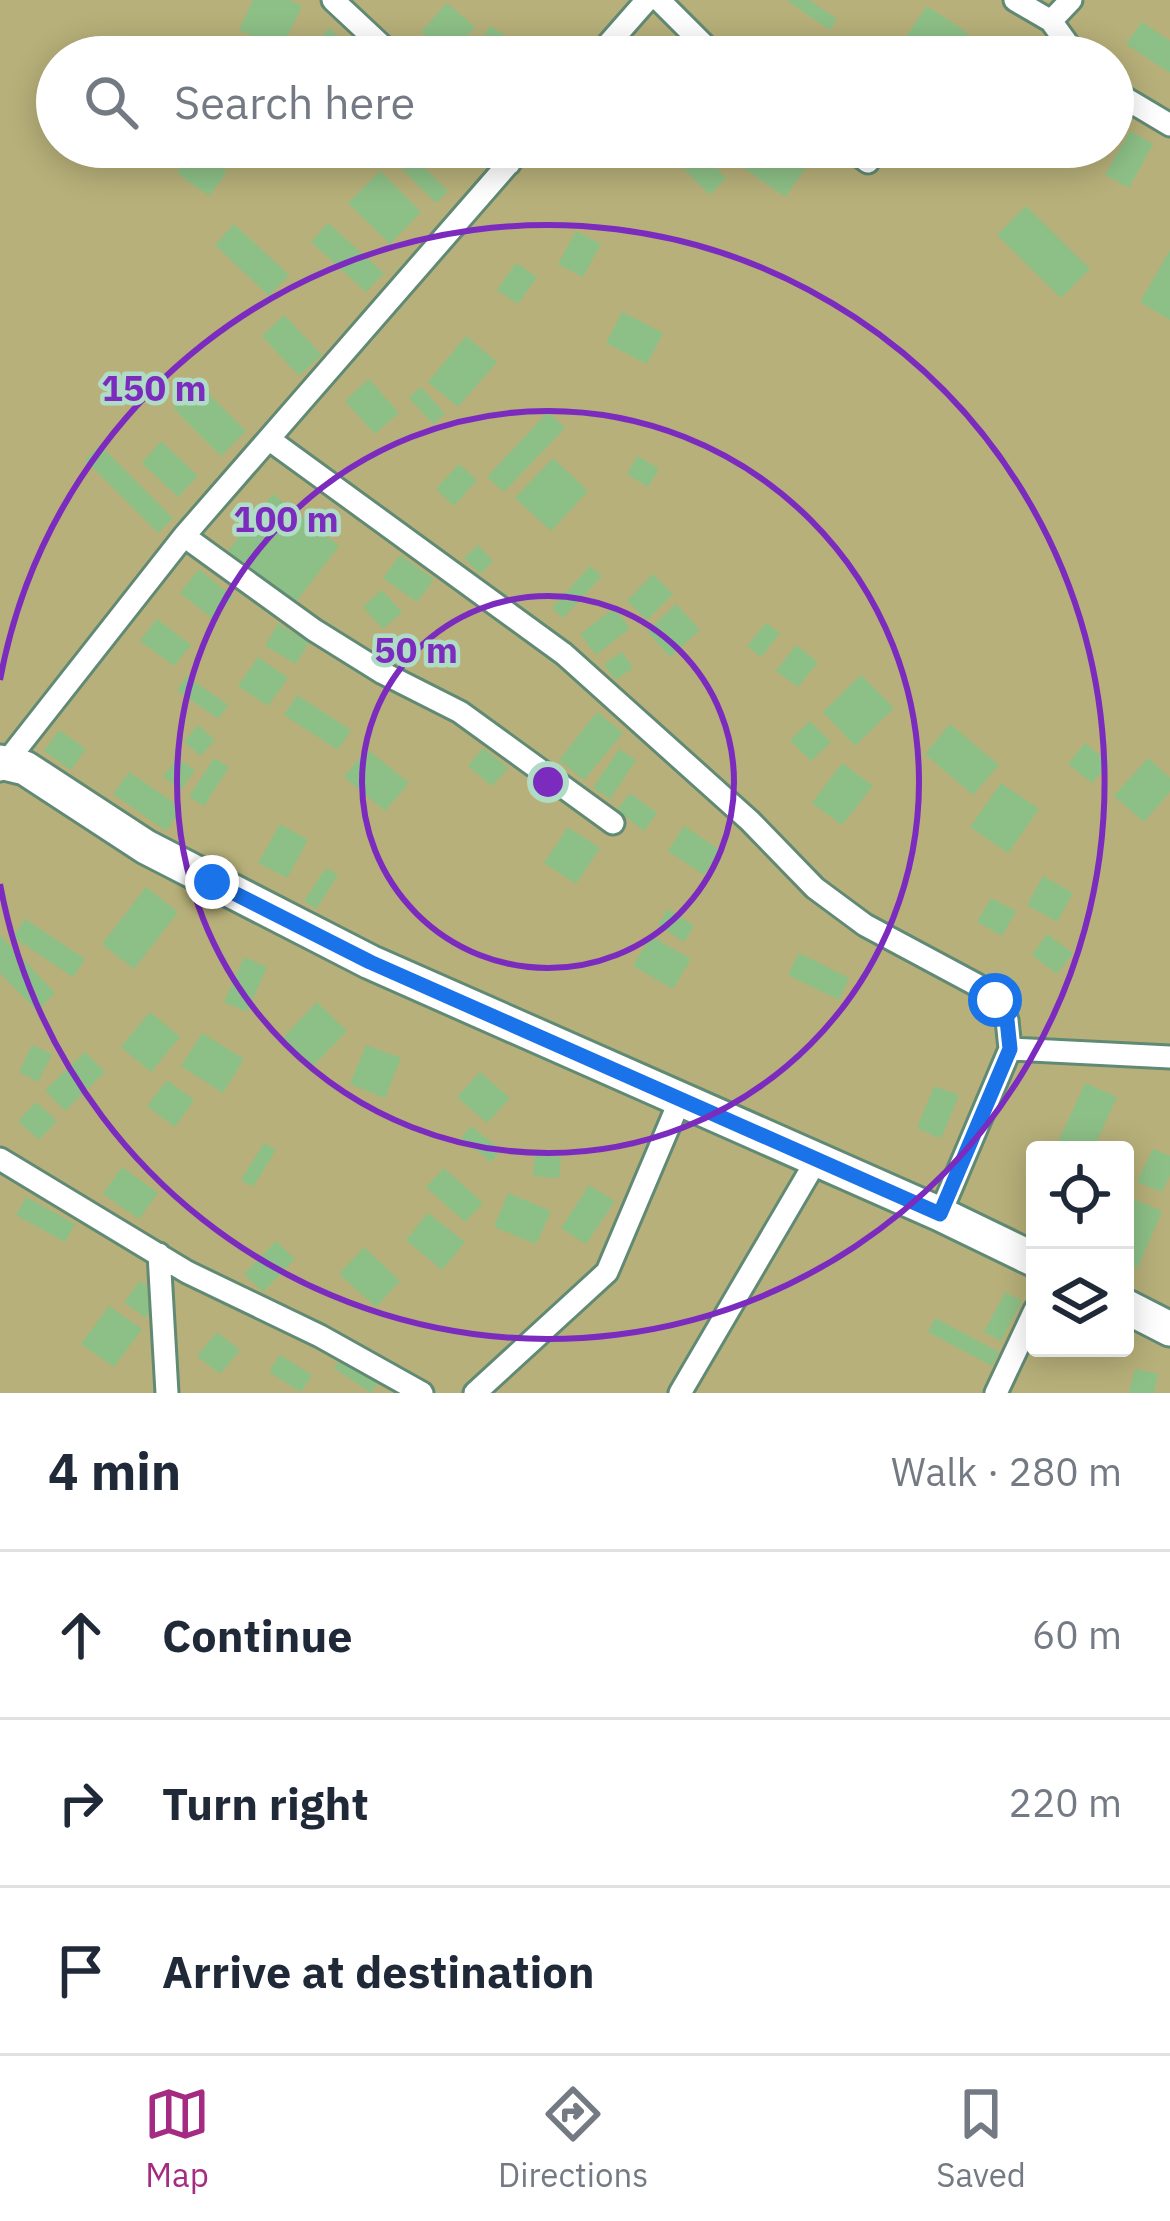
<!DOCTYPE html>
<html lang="en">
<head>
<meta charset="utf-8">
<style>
	:root { --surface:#fff; --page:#f2f2f3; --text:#1f2937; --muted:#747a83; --line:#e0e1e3; --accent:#a42b81 }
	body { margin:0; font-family:"IBM Plex Sans",sans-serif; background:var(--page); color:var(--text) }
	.controls { position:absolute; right:36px; bottom:36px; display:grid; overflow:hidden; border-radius:12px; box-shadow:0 6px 30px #0003 }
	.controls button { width:108px; height:108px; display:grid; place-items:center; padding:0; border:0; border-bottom:3px solid var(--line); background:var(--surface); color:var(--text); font:60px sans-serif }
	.stop { position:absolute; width:36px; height:36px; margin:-27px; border:9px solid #1a73e8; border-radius:50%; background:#fff }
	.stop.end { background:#1a73e8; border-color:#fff; box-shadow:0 3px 12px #0008 }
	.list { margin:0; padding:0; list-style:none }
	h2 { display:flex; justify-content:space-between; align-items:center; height:156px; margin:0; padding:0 48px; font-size:51px }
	h2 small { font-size:39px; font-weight:400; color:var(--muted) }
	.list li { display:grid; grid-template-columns:78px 1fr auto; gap:36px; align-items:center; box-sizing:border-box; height:168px; padding:0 48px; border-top:3px solid var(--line) }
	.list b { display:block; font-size:45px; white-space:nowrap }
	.list em { font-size:39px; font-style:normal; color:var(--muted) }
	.icon { flex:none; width:66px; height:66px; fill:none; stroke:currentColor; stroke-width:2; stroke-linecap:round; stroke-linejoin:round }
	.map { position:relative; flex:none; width:1170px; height:1393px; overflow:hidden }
	.search { position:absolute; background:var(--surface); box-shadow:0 6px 30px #0003; left:36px; right:36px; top:36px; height:132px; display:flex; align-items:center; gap:30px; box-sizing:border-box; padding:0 42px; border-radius:66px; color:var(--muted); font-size:45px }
	.sheet { height:660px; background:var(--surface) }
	nav { display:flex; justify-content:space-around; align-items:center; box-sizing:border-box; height:168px; border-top:3px solid var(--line); background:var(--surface); font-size:33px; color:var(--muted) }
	nav a { display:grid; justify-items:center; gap:6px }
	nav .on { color:var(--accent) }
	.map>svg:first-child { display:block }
	.green { fill:#b7b07a; fill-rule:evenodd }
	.building { fill:#8dc087 }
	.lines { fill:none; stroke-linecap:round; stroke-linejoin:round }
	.minor-casing { stroke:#618a75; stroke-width:27 }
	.secondary-casing { stroke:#618a75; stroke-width:39 }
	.minor { stroke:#fff; stroke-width:21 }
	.secondary { stroke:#fff; stroke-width:33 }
	.route { stroke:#1a73e8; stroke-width:15 }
	.ring { fill:none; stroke:#7b2cbf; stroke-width:6 }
	.centre { fill:#7b2cbf; stroke:#b0dcc5; stroke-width:6 }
	.ring-label { font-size:36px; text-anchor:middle; font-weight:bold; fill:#7b2cbf; stroke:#b0dcc5; stroke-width:9; stroke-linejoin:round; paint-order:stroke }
</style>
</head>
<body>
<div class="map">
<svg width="1170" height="1393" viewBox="0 0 1170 1393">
	<rect width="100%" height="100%" fill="#b0dcc5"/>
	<!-- green -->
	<path class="green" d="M0,0H1170V1393H0ZM57,57H1113V147H57ZM1035,1150H1125V1348H1035Z"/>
	<!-- building -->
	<path class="building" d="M253,0H289L302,6L281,50L239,30Z
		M786,0H809L837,19L830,30Z
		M447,3L475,27L450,57L421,32Z
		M927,6L968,33L952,57H941L907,35Z
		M1142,22L1170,41V73L1126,44Z
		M490,26L540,57H471Z
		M329,28L363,57H304Z
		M1130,131L1153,144L1129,188L1105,175Z
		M404,147L448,191L436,203L391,158Z
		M415,147H455L436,167Z
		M751,147H783L808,165L785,197L738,164Z
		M194,149L227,172L209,196L177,173Z
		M698,150L726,178L710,195L681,166Z
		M380,171L421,212L390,244L348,203Z
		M1026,206L1090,269L1061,298L997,235Z
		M328,223L384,273L366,292L311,242Z
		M234,224L289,275L269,296L215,245Z
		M576,231L601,244L583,277L558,264Z
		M1170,250V320L1140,302Z
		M516,263L537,277L518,304L497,290Z
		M622,312L663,333L647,364L606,343Z
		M284,315L322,355L299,376L262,336Z
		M466,336L497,362L458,407L428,382Z
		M369,379L399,413L375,434L345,401Z
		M198,383L246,431L221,456L173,408Z
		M421,387L445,414L433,424L409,398Z
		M548,412L565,428L504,492L487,477Z
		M161,441L198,476L178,497L142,463Z
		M100,445L173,518L158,533L85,460Z
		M638,456L659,469L648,487L627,474Z
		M553,458L588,491L551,531L515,498Z
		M459,464L477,480L454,506L436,489Z
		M273,494L339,546L295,603L228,551Z
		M478,545L493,561L480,574L464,558Z
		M400,555L434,579L417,602L383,578Z
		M590,566L602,576L563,618L552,608Z
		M199,569L233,597L214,620L180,593Z
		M653,574L673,594L647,620L627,601Z
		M382,590L402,612L383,629L363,607Z
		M676,604L700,630L670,657L647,631Z
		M614,608L630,628L596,655L580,634Z
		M157,619L191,645L174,666L140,641Z
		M766,623L780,633L761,657L747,646Z
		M278,624L309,642L296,664L265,646Z
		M796,645L818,662L798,687L776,671Z
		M622,652L633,668L615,680L604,664Z
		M258,657L288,678L268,706L238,686Z
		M861,675L894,708L855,746L823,712Z
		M187,676L228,705L218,719L177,690Z
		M297,695L351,730L338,750L284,715Z
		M597,712L623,733L584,780L559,760Z
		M810,721L831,742L811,761L790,740Z
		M950,724L999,765L973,795L925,754Z
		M198,725L215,740L201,756L184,742Z
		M59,730L86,749L71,770L44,751Z
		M1085,743L1109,763L1092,783L1068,764Z
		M483,748L508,768L492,786L468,766Z
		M367,749L409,783L385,811L344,777Z
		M619,749L636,760L610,799L593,788Z
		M177,758L195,770L181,790L163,777Z
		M214,758L229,767L204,806L189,797Z
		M1148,758L1170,778V792L1144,822L1114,796Z
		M842,763L873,786L842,825L812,803Z
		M129,772L182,808L166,831L113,794Z
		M1001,783L1039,809L1008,853L970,827Z
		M630,793L657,813L644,831L617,810Z
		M280,824L308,840L287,878L258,863Z
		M684,826L720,850L704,875L668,851Z
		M568,827L600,848L576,884L544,863Z
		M326,868L338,875L316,909L304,901Z
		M1043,876L1073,893L1057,922L1027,905Z
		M146,887L178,912L134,969L102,944Z
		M991,898L1016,911L1002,936L977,922Z
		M668,909L694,926L684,942L658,925Z
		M25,919L85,959L73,977L13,937Z
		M1047,934L1073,953L1057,974L1032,955Z
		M0,935L55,993L37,1011L0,973Z
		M651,936L691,959L673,989L633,966Z
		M799,953L849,978L839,1000L788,975Z
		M244,957L267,967L247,1012L224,1002Z
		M317,1002L347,1031L309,1070L279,1042Z
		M150,1012L180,1037L151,1072L121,1047Z
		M202,1033L244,1059L223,1093L181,1066Z
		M32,1045L52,1054L38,1082L19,1072Z
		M366,1045L401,1058L385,1098L350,1084Z
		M85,1052L105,1072L65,1111L45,1090Z
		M480,1072L510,1098L487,1123L457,1097Z
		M167,1080L194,1100L175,1127L147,1106Z
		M1085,1083L1117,1097L1093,1150H1063L1056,1147Z
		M934,1086L959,1095L941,1139L917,1128Z
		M36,1102L57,1121L39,1140L18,1121Z
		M471,1126L501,1150L491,1162L461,1138Z
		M264,1143L276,1150L253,1187L241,1180Z
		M1153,1149L1170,1156V1175L1162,1192L1137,1182Z
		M535,1155L561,1157L559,1178L533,1176Z
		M122,1167L158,1193L139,1219L103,1194Z
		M444,1168L483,1203L465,1222L426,1187Z
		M589,1185L615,1201L586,1244L561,1228Z
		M508,1193L551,1211L536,1244L494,1227Z
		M1126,1196L1162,1211L1137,1269L1125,1264Z
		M26,1197L75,1224L65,1242L16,1215Z
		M428,1213L465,1242L442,1270L406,1240Z
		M276,1241L295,1259L263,1292L244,1274Z
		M364,1247L400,1281L376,1307L339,1274Z
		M140,1281L161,1296L145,1318L124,1302Z
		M1005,1292L1022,1301L1001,1341L984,1332Z
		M109,1306L142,1329L114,1367L81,1344Z
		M935,1318L999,1352L992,1366L928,1332Z
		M217,1332L240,1350L220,1374L197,1356Z
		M280,1355L312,1375L301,1392L269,1372Z
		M343,1355L380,1380L371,1393L334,1368Z
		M1135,1369L1158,1374L1154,1393H1129Z"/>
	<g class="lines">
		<!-- minor casing -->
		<g class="minor-casing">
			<path id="minor" d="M333,0L394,57
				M659,0L716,57
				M1015,0L1051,21L1077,57
				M1051,21L1071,0
				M597,57L647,0
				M1113,91L1170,125
				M491,147L509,164
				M848,147L868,162
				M270,440L564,654L750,821L815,888L865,925L977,985L995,1000L1007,1020L1010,1049
				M184,536L314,630L383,673L460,712L613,823
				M0,770L184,536L523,147
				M0,1159L187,1272L320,1336L422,1393
				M940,1214L1010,1049L1170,1057
				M159,1254L167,1393
				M475,1393L607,1272L680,1100
				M680,1393L816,1161
				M996,1393L1035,1310"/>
		</g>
		<!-- secondary casing -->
		<g class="secondary-casing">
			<path id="secondary" d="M0,762L25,768L146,847L370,962L940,1214L1035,1260
				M1125,1306L1170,1329"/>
		</g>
		<!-- minor -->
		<use href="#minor" class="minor"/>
		<!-- secondary -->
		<use href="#secondary" class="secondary"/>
	</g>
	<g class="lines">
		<!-- route -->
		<path class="route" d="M212,882L370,962L940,1214L1010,1049L1007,1020L995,1000"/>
	</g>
	<!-- distance rings -->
	<g class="ring">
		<circle cx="548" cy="782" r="186"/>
		<circle cx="548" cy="782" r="371"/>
		<path d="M0 680A557 557 0 1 1 0 884"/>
	</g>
	<circle cx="548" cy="782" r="18" class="centre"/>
	<g class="ring-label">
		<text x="154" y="401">150 m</text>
		<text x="286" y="532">100 m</text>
		<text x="416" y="663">50 m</text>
	</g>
</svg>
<div class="controls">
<button><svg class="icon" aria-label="locate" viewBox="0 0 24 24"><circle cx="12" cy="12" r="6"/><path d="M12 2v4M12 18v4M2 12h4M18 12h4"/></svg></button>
<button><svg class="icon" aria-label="layers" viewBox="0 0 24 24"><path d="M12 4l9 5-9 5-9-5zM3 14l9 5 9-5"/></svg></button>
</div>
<div class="stop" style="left:995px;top:1000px"></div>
<div class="stop end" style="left:212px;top:882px"></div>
<div class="search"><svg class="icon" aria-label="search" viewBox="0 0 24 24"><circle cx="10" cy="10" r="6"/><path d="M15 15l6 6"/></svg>Search here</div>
</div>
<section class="sheet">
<h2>4 min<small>Walk · 280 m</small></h2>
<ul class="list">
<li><svg class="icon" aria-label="ahead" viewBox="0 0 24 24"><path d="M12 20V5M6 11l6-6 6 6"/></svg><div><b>Continue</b></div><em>60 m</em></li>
<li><svg class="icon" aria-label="right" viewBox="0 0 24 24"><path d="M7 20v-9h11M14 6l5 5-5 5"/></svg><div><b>Turn right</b></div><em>220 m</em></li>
<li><svg class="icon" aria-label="arrive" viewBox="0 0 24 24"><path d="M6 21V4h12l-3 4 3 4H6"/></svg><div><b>Arrive at destination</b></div></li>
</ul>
</section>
<nav>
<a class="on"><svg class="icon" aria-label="map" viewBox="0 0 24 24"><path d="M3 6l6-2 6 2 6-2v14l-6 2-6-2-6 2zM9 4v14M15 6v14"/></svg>Map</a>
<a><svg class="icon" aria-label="directions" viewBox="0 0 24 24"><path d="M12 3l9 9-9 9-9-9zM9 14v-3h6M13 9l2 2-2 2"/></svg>Directions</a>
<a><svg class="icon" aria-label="saved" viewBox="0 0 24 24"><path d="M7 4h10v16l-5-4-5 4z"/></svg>Saved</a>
</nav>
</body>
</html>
